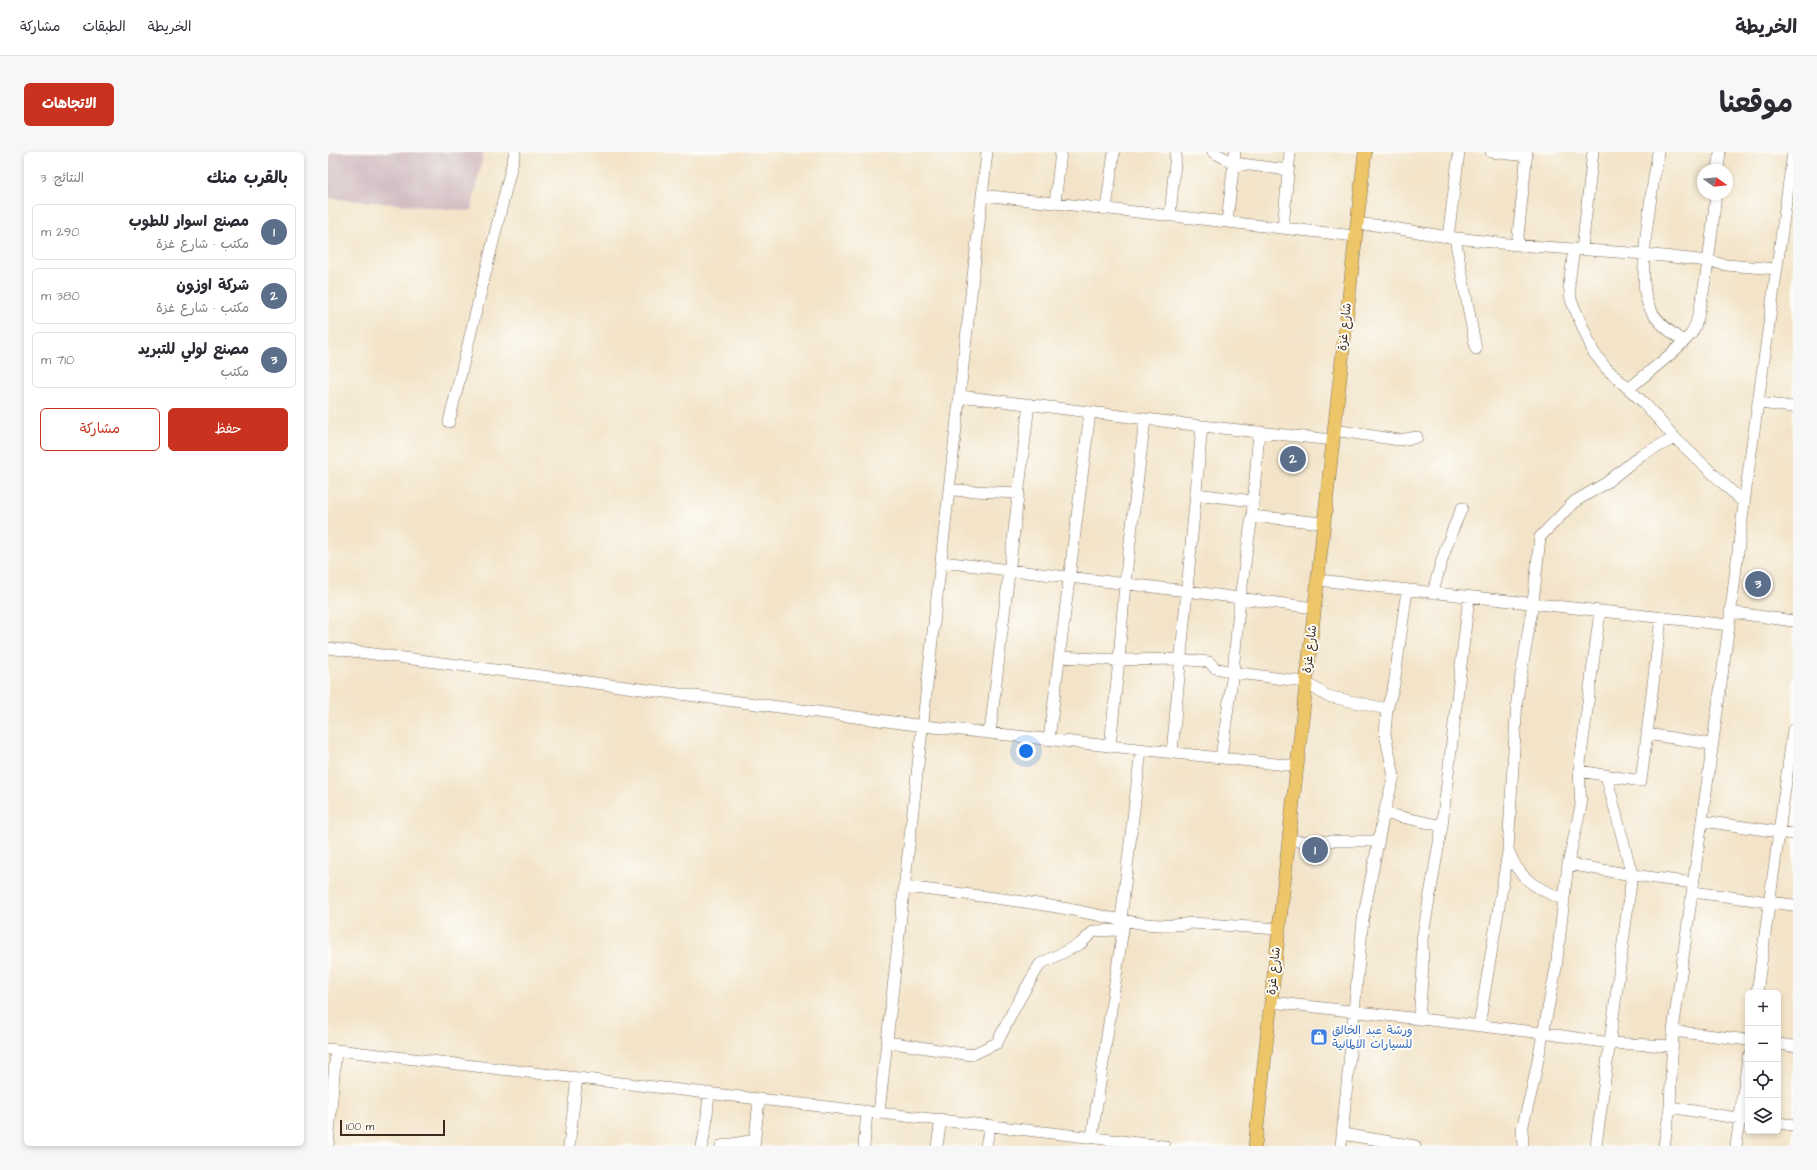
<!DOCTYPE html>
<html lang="ar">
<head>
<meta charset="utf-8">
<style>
	:root { --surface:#fff; --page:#f7f7f7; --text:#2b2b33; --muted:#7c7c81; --line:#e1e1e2; --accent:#c8321e }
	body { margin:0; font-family:"Architects Daughter","Playpen Sans Arabic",sans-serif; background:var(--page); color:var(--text); direction:rtl }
	.controls { position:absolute; right:12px; bottom:12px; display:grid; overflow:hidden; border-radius:6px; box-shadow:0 2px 6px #0003 }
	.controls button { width:36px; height:36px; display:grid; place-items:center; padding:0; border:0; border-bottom:1px solid var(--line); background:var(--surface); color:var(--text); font:20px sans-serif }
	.compass { position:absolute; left:1369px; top:12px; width:36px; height:36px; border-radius:50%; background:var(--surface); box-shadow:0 2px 6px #0003; rotate:105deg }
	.scale { position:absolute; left:12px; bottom:10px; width:105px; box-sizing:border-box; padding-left:4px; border:2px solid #3b2a1e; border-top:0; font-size:11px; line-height:14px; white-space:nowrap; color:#3b2a1e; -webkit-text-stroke:3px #fdfcf7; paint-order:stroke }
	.you { position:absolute; left:698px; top:599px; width:14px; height:14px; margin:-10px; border:3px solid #fff; border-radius:50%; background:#1a73e8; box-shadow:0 0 0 6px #1a73e833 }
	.badge { display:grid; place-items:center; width:26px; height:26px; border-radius:50%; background:var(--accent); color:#fff; font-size:13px; font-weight:700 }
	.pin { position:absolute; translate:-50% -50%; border:2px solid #fff; box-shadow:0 1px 4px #0006 }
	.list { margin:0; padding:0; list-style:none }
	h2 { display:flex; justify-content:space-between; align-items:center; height:52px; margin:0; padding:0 16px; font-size:17px }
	h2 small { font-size:13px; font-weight:400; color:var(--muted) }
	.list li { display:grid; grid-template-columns:26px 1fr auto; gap:12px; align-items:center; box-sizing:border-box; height:56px; margin:0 8px 8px; padding:0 8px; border:1px solid var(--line); border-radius:6px }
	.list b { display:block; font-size:15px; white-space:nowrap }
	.list p { margin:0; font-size:13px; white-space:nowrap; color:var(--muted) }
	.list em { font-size:13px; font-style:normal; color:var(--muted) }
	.actions { display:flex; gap:8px; padding:12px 16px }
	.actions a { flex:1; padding:9px 0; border:1px solid var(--accent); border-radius:6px; text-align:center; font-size:14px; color:var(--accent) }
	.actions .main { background:var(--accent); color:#fff }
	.icon { flex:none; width:22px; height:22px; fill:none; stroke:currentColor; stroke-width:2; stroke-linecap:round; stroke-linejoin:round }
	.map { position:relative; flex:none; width:1465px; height:994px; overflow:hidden; direction:ltr; border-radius:6px }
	header { display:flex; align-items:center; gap:24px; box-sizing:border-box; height:56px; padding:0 20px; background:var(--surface); border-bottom:1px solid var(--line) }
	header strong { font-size:19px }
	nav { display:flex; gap:22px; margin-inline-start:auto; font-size:14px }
	.intro { display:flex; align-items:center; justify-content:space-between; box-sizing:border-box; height:96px; padding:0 24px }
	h1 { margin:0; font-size:28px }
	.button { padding:10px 18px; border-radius:6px; background:var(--accent); color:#fff; font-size:14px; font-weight:700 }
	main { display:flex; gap:24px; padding:0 24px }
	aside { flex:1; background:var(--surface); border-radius:6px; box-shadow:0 2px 6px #0003 }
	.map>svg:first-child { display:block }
	.industrial { fill:#d2bec3 }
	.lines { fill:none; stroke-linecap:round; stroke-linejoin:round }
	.minor-casing { stroke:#7b6b5a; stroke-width:12 }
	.major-casing { stroke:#7b6b5a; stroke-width:14 }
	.minor { stroke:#fff; stroke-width:11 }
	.major { stroke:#ecc669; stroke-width:13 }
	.labels { text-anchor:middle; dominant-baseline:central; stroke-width:4; stroke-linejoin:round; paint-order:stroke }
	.street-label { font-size:12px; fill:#3b2a1e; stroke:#fdfcf7 }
	.shop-label { font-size:12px; fill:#366cbe; stroke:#fdfcf7; text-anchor:start }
</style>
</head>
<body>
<header>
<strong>الخريطة</strong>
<nav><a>الخريطة</a><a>الطبقات</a><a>مشاركة</a></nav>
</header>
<div class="intro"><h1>موقعنا</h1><a class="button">الاتجاهات</a></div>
<main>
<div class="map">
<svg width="1465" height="994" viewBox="0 0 1465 994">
	<rect width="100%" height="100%" fill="#fdfcf7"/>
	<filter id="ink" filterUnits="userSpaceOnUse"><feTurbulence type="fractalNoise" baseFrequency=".025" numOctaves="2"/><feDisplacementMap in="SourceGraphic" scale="8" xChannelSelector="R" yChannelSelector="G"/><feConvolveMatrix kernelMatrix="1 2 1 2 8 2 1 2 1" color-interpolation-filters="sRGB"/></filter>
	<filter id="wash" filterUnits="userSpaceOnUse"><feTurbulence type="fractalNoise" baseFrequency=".012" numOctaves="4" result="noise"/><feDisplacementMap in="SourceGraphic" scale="16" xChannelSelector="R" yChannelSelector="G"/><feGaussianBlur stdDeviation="0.9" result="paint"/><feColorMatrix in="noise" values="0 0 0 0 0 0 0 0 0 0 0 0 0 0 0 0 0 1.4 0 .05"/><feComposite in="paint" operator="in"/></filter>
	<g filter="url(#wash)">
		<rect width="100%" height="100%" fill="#f3e4c9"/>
		<!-- industrial -->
		<path class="industrial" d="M0,0H156L143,59L0,46Z"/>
	</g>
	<g filter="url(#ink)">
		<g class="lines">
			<!-- minor casing -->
			<g class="minor-casing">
				<path id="minor" d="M885,0L906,11L960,18
					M1163,0L1199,4
					M1330,0C1325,35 1308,122 1320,152C1326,168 1342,180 1355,189
					M1390,18L1392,0
					M654,43L1027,84
					M727,51L733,0
					M778,57L786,0
					M842,64L848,0
					M899,70L907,0
					M1030,72L1047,73L1120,85L1189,93L1317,102L1380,109L1398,113L1449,117
					M955,76L962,0
					M1120,85L1131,0
					M1127,86L1148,197
					M1189,93L1199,0
					M1246,97L1241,132L1243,148L1266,201L1278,216L1316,251L1347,286L1416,351
					M1254,97L1265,0
					M1302,236C1322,218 1345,203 1363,182C1369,173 1371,161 1373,150C1381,115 1384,78 1388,42
					M632,244L874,274L1005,288
					M1431,251L1465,255
					M121,270L187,0
					M1006,278L1071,288L1089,285
					M622,338L691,341
					M868,342L925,349
					M924,364L995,371
					M614,410L859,439L987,456
					M990,428L1401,473
					M1105,441C1112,411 1121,384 1134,356
					M1272,459L1251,619L1313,629L1319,582L1383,592
					M1402,460L1465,469
					M0,496L596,574L968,614
					M732,505L791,508L853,507L881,510L887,516L905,520L977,530L999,544L1059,557
					M662,581L701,252
					M1319,582L1333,466
					M721,588L762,260
					M782,594L791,508L797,431L817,267
					M844,601L874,274
					M893,606L905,520L912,446L924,364L931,280
					M1056,661L1114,674
					M1375,669L1465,682
					M960,689H1051
					M1240,712L1253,654L1251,619
					M577,735C630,741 682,747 734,756C776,763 822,779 864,771L951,777
					M1365,740L1465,753
					M1235,747C1209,737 1189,726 1180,697L1189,548L1205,451L1212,385L1246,350L1278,331L1313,303L1347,286
					M1429,841L1465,578
					M943,850L1215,881L1282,891L1344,894
					M1091,867L1095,814L1094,788L1114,674L1141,445
					M1151,874L1180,700
					M1345,879L1420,888
					M560,890L643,903L669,891L687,855L712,812L752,792L766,779L790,778L793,767L813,598
					M1450,892L1465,894
					M0,897L836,994
					M1342,955L1420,968
					M551,960L659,0
					M1450,971L1465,973
					M1015,982L1087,994
					M764,985L796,770
					M0,994L8,898
					M241,994L249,926
					M374,994L378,974L381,941
					M393,994L427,988
					M426,994L431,948
					M536,994L539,959
					M609,994L613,967
					M658,994L662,973
					M1013,994L1035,767L1056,661L1066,624L1057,582L1059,557L1066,533L1079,438
					M1195,994L1194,977L1205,933L1228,816L1240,712L1304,723L1366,731
					M1268,994L1304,723L1278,623
					M1336,994L1342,955L1345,879L1401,473L1416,351L1465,0
					M1408,994L1420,905"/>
			</g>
			<!-- major casing -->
			<g class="major-casing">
				<path id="major" d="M927,994L1037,0"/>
			</g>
			<!-- minor -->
			<use href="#minor" class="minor"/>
			<!-- major -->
			<use href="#major" class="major"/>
		</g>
	</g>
	<!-- icons -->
	<defs>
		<g id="shop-square" transform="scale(0.9)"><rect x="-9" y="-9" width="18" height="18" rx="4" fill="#3f7fe0" stroke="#fdfcf7"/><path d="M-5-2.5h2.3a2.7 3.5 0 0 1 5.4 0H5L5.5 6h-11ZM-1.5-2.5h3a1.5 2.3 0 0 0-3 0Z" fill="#fff"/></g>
	</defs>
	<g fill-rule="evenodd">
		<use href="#shop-square" x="991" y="885"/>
	</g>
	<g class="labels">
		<!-- street labels -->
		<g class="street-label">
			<text transform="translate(1017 175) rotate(-84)">شارع غزة</text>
			<text transform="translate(982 497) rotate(-83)">شارع غزة</text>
			<text transform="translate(946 819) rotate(-84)">شارع غزة</text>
		</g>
		<!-- shop labels -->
		<g class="shop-label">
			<text x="1004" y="878">ورشة عبد الخالق<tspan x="1004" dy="14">للسيارات الالمانية</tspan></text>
		</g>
	</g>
</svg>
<div class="controls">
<button>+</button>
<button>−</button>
<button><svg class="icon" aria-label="locate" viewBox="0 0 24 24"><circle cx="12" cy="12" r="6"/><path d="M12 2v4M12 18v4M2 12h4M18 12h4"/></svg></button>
<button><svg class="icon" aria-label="layers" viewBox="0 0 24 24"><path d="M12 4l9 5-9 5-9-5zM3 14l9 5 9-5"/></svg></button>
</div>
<svg class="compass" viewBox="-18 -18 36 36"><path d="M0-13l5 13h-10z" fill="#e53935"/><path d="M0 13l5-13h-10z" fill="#7c7c81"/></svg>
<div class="scale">100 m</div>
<div class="you"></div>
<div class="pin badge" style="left:987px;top:698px;background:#5c6f8a">1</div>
<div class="pin badge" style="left:965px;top:307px;background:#5c6f8a">2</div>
<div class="pin badge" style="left:1430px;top:432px;background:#5c6f8a">3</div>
</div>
<aside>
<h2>بالقرب منك<small>النتائج: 3</small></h2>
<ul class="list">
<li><span class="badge" style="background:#5c6f8a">1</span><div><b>مصنع اسوار للطوب</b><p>مكتب · شارع غزة</p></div><em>290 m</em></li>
<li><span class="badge" style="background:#5c6f8a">2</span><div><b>شركة اوزون</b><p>مكتب · شارع غزة</p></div><em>380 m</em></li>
<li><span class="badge" style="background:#5c6f8a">3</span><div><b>مصنع لولي للتبريد</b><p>مكتب</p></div><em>710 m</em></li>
</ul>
<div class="actions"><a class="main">حفظ</a><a>مشاركة</a></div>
</aside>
</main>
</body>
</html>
